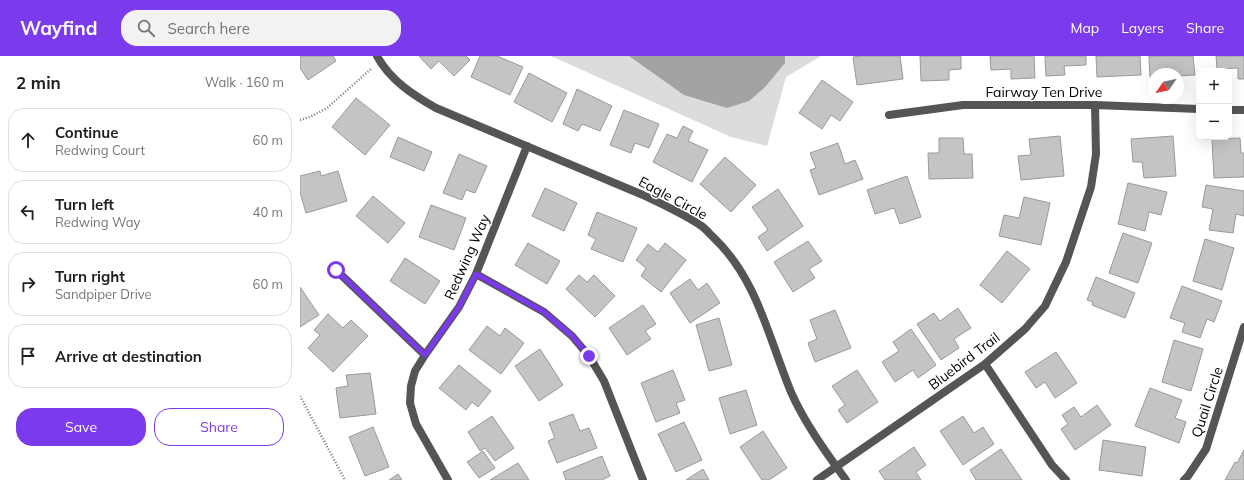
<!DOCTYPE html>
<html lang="en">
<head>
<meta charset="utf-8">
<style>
	:root { --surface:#fff; --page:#f2f2f2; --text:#202124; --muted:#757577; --line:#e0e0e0; --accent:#7c3aed }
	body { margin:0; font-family:Mulish,sans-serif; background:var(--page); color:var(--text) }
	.controls { position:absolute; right:12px; top:12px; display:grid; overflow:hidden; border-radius:8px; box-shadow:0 4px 16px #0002 }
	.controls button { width:36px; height:36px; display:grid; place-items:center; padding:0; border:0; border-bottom:1px solid var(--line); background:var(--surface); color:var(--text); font:20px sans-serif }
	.compass { position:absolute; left:848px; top:12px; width:36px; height:36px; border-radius:50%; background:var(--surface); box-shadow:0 4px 16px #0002; rotate:236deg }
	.stop { position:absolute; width:12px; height:12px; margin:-9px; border:3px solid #7c3aed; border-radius:50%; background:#fff }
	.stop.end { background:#7c3aed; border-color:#fff; box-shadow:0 1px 4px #0008 }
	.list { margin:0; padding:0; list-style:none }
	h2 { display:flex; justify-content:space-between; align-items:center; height:52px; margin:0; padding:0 16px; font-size:17px }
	h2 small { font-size:13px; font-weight:400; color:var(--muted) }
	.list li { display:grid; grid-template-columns:26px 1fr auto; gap:12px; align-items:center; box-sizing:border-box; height:64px; margin:0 8px 8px; padding:0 8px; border:1px solid var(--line); border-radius:16px }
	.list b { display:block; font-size:15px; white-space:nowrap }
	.list p { margin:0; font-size:13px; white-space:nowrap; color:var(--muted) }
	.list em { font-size:13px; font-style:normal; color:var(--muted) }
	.actions { display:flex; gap:8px; padding:12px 16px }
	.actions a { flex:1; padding:9px 0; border:1px solid var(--accent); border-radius:16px; text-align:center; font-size:14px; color:var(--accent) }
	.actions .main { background:var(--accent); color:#fff }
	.icon { flex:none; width:22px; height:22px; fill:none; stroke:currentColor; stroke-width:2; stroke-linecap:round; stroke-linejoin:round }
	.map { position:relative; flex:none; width:944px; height:424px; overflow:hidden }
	header { display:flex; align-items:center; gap:24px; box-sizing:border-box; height:56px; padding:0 20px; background:var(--accent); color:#fff }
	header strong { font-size:19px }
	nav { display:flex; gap:22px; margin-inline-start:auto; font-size:14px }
	.search { width:280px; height:36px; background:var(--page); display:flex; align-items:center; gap:10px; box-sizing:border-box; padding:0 14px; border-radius:16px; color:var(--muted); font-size:15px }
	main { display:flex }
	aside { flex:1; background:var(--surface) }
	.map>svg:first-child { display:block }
	.green { fill:#dcdcdc }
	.water { fill:#a3a3a3 }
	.building { fill:#c4c4c4; stroke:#999 }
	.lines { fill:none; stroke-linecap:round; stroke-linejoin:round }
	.path { stroke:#777; stroke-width:2.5; stroke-dasharray:1 2; stroke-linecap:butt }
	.minor { stroke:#555; stroke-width:8 }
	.tertiary { stroke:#555; stroke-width:8 }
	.route { stroke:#7c3aed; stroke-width:5 }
	.labels { text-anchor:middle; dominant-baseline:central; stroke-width:3; stroke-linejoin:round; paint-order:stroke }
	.street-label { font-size:14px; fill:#000; stroke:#fff }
</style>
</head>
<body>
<header>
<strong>Wayfind</strong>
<div class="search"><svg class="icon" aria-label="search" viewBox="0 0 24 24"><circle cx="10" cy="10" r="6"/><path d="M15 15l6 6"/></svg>Search here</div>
<nav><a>Map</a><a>Layers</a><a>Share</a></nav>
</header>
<main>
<aside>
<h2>2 min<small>Walk · 160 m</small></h2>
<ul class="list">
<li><svg class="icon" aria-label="ahead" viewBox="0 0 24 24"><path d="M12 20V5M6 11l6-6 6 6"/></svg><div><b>Continue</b><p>Redwing Court</p></div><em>60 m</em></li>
<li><svg class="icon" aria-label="left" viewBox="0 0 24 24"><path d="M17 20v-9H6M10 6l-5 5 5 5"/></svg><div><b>Turn left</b><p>Redwing Way</p></div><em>40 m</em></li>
<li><svg class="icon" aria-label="right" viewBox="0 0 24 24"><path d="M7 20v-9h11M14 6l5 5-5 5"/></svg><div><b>Turn right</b><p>Sandpiper Drive</p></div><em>60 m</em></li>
<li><svg class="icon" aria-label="arrive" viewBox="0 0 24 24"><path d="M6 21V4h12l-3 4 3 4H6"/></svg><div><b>Arrive at destination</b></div></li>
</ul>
<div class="actions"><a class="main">Save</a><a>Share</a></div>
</aside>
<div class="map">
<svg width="944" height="424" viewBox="0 0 944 424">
	<rect width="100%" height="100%" fill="#fff"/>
	<!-- green -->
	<path class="green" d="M251,0H521L486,21L467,90L431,81Z"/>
	<!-- water -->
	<path class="water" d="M329,0H485V7L465,31L449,45L427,52L384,39Z"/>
	<!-- building -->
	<path class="building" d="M0,0H33L36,5L8,24L0,12Z
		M119,0H166L170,4L154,20L139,5L131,13Z
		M180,0H197L223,11L210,39L171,21Z
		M561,0H600L603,23L557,29L553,1Z
		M620,0H661V13L649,14V24L621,25Z
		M690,0H734L735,22L711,23V13L691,14Z
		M745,0H786V9L764,10L765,19L746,20Z
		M796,0H840L841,19L797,21Z
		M849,0H893L895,19L878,20V18H854V21H850Z
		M916,0H944V23H938V12L917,13Z
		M229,17L267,37L252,66L214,46Z
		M522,24L553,46L540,65L531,59L522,73L499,57Z
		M277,33L312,50L300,75L282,68L278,75L263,68Z
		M56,42L90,69L65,99L32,71Z
		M324,54L359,68L349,92L335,87L331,97L310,89Z
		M383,70L393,75L388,85L408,94L392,126L353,106L367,78L377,82Z
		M760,80L764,120L721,124L718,100L731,99L729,83Z
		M873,80L876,120L844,122L842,106H833L831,83Z
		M98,81L132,96L124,115L90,101Z
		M639,82H663L664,98H672L673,122L629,123L628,97H639Z
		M940,82L941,97H944V121L914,122L912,83Z
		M538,87L545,108L555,104L563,123L519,139L510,114L516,112L510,97Z
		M159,98L187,110L175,137L166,134L162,144L143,137Z
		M425,101L456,129L431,156L400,128Z
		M20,115L21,120L38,115L47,145L6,157L0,136V120Z
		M607,120L621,161L600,168L594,152L575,158L567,134Z
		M828,127L867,136L861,159L849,156L845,175L818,168Z
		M906,129L944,135V160L936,158L933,177L909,174L913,153L902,151Z
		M245,132L277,147L264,175L232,160Z
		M478,133L503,170L467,195L458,181L468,174L452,151Z
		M73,140L105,167L88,187L56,160Z
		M724,141L750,147L741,189L699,180L704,159L719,162Z
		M131,149L166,162L154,194L119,181Z
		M297,156L337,172L323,206L291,193L296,183L288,179Z
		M823,177L852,187L838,227L809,217Z
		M905,183L934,192L922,234L893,225Z
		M508,185L522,205L509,213L515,222L493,236L474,206Z
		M228,187L260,205L247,228L215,209Z
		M365,187L386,204L361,236L341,220L346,212L336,204L348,188L358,196Z
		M707,195L730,213L702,247L680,229Z
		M105,202L140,225L125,248L90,225Z
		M279,219L287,226L294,219L315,240L295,261L266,233Z
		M796,221L835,237L825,262L792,249L793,246L787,244Z
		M390,223L398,234L407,227L420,247L390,267L370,237Z
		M882,230L922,245L914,266L907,263L900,282L882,276L885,267L870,262Z
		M0,231L19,259L0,271Z
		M343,249L356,268L345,275L351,283L327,299L309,272Z
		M658,252L671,272L654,283L659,292L641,304L617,268L634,257L640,265Z
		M535,254L551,292L515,306L508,287L517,283L510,264Z
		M28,258L43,272L51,264L68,280L33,316L8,292L20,279L14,274Z
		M419,262L432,309L409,315L396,269Z
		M187,270L200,280L205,272L224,287L201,318L169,294Z
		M611,273L636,309L618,322L613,314L595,326L582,306L599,295L593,286Z
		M874,284L903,293L891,335L862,326Z
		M240,293L263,329L239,345L215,310Z
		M756,296L777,327L755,342L745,326L736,332L725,316Z
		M159,309L191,335L178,351L172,346L166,354L139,332Z
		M373,314L385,344L376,347L380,357L356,366L341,327Z
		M557,314L578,346L547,367L538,354L545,349L532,330Z
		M70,317L76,358L40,362L36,332L48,330L46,319Z
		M850,332L882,344L875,362L886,366L879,387L835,370Z
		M446,334L457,369L430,378L419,342Z
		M797,349L811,369L775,394L761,373L768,368L762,359L774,351L781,361Z
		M273,358L280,375L289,372L297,392L257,407L248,385L255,382L249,367Z
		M192,360L214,392L195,405L185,392L180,395L168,376Z
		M663,360L674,377L683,371L694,388L663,409L640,375Z
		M384,366L402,404L376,416L358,378Z
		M73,371L89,411L65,420L49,381Z
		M463,375L487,412L469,424H462L440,391Z
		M803,384L846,391L842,420L799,414Z
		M614,391L626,409L616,416L621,424H585L579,415Z
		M701,393L722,424H676L670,414Z
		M944,394V424H925L935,406L937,407Z
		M183,395L195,412L179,422L167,406Z
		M302,400L310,420L302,424H266L263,416Z
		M218,407L229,424H190Z
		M403,413L409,424H386Z
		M98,418L102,424H89Z"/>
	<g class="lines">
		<!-- path -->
		<path class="path" d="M0,64L12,60L27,52L72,12
			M0,340L45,424"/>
		<!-- minor -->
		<path class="minor" d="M929,54H944
			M589,59L663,49H795L899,53
			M36,214L125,299
			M176,218L244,256L272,280L289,300L304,325L343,424
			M685,308L752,409L766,424
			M148,424L116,368L110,347L111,330L115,315L125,299L159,251L176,218L227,90
			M517,424L685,308L725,273L745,250L766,206L791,131L796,98L795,49
			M884,424L888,420L906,393L944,271"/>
		<!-- tertiary -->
		<path class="tertiary" d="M77,0C90,24 113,39 136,52L343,139C362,148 382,157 400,169C405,172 409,177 413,181C457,222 469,283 491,336C504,366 527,398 546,424"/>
	</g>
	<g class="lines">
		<!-- route -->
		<path class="route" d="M36,214L125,299L159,251L176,218L244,256L272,280L289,300"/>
	</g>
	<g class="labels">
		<!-- street labels -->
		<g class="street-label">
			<text x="744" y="36">Fairway Ten Drive</text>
			<text transform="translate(373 142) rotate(28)">Eagle Circle</text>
			<text transform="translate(167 201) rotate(-66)">Redwing Way</text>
			<text transform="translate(664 305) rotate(-37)">Bluebird Trail</text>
			<text transform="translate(907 346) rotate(-72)">Quail Circle</text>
		</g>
	</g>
</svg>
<div class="controls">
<button>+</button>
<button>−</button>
</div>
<svg class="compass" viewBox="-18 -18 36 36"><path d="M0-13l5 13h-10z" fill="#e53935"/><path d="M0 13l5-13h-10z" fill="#757577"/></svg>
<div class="stop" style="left:36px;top:214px"></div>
<div class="stop end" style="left:289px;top:300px"></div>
</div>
</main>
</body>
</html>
